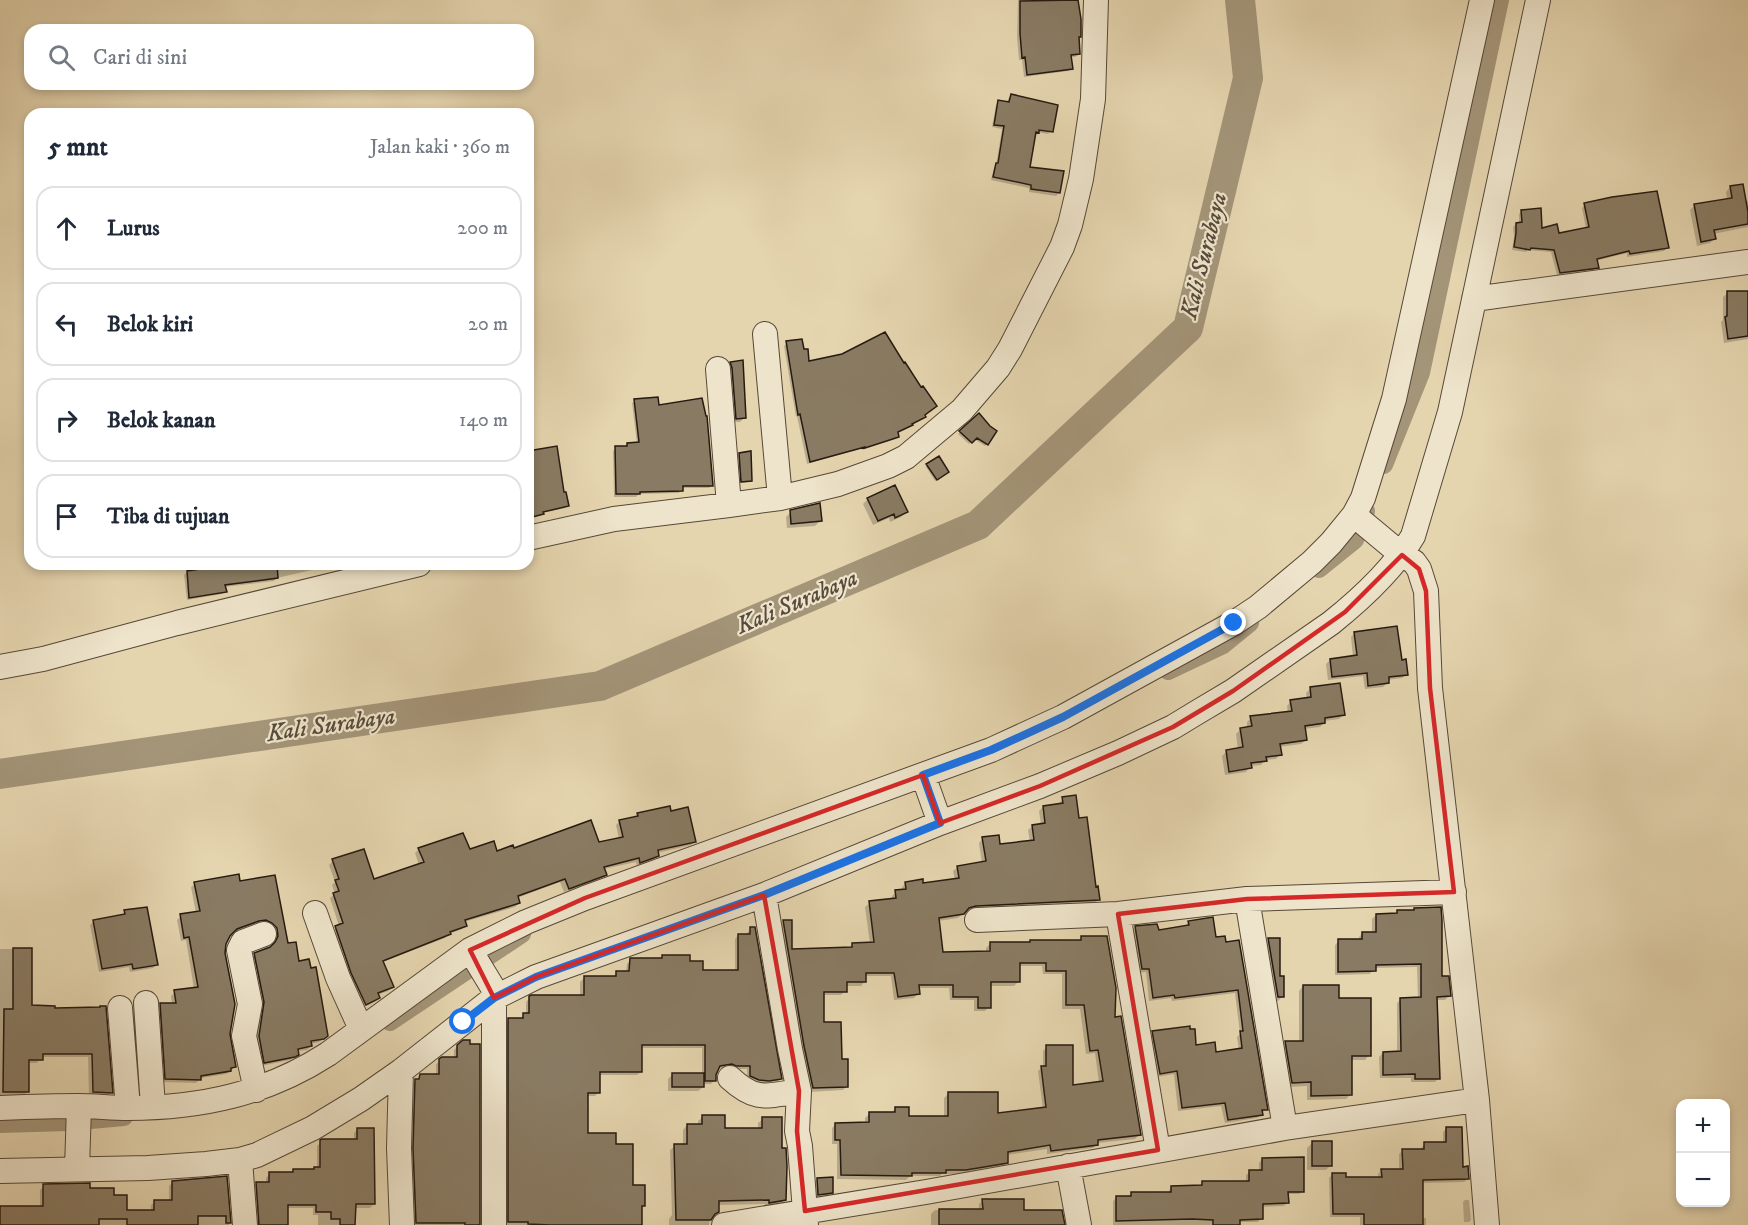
<!DOCTYPE html>
<html lang="id">
<head>
<meta charset="utf-8">
<style>
	:root { --surface:#fff; --page:#f2f2f3; --text:#1f2937; --muted:#747a83; --line:#e0e1e3 }
	body { margin:0; font-family:"IM FELL DW Pica",serif; background:var(--page); color:var(--text) }
	.controls { position:absolute; right:18px; bottom:18px; display:grid; overflow:hidden; border-radius:12px; box-shadow:0 3px 9px #0003 }
	.controls button { width:54px; height:54px; display:grid; place-items:center; padding:0; border:0; border-bottom:2px solid var(--line); background:var(--surface); color:var(--text); font:30px sans-serif }
	.stop { position:absolute; width:18px; height:18px; margin:-14px; border:4px solid #1a73e8; border-radius:50%; background:#fff }
	.stop.end { background:#1a73e8; border-color:#fff; box-shadow:0 2px 6px #0008 }
	.list { margin:0; padding:0; list-style:none }
	h2 { display:flex; justify-content:space-between; align-items:center; height:78px; margin:0; padding:0 24px; font-size:26px }
	h2 small { font-size:20px; font-weight:400; color:var(--muted) }
	.list li { display:grid; grid-template-columns:39px 1fr auto; gap:18px; align-items:center; box-sizing:border-box; height:84px; margin:0 12px 12px; padding:0 12px; border:2px solid var(--line); border-radius:18px }
	.list b { display:block; font-size:22px; white-space:nowrap }
	.list em { font-size:20px; font-style:normal; color:var(--muted) }
	.icon { flex:none; width:33px; height:33px; fill:none; stroke:currentColor; stroke-width:2; stroke-linecap:round; stroke-linejoin:round }
	.map { position:relative; flex:none; width:1748px; height:1225px; overflow:hidden }
	.search { position:absolute; background:var(--surface); box-shadow:0 3px 9px #0003; left:24px; top:24px; width:510px; height:66px; display:flex; align-items:center; gap:15px; box-sizing:border-box; padding:0 21px; border-radius:18px; color:var(--muted); font-size:22px }
	.panel { position:absolute; background:var(--surface); box-shadow:0 3px 9px #0003; left:24px; top:108px; width:510px; height:462px; border-radius:18px }
	.map>svg:first-child { display:block }
	.shadow { fill:#0003 }
	.lines { fill:none; stroke-linecap:round; stroke-linejoin:round }
	.canal { stroke:#a49579; stroke-width:18 }
	.river { stroke:#a49579; stroke-width:30 }
	.building { fill:#897b63; stroke:#261a11; stroke-width:1.5 }
	.minor-casing { stroke:#564938; stroke-width:26 }
	.minor { stroke:#eee4cb; stroke-width:24 }
	.route { stroke:#1a73e8; stroke-width:8 }
	.marked { fill:none; stroke:#d62828; stroke-width:4.5; stroke-linejoin:round }
	.labels { text-anchor:middle; dominant-baseline:central; stroke-width:4.5; stroke-linejoin:round; paint-order:stroke }
	.water-label { font-size:24px; font-style:italic; fill:#584b3b; stroke:#eee4cb }
</style>
</head>
<body>
<div class="map">
<svg width="1748" height="1225" viewBox="0 0 1748 1225">
	<rect width="100%" height="100%" fill="#e5d5af"/>
	<filter id="stains"><feTurbulence type="fractalNoise" baseFrequency=".00333" numOctaves="4"/><feColorMatrix values="0 0 0 0 .2 0 0 0 0 .09 0 0 0 0 .02 0 0 0 .5 -.17"/></filter>
	<radialGradient id="worn" r=".72"><stop offset=".6" stop-color="#630" stop-opacity="0"/><stop offset="1" stop-color="#630" stop-opacity=".3"/></radialGradient>
	<!-- shadow -->
	<path class="shadow" d="M1018,0H1076L1080,19L1078,37L1079,54L1075,57H1070L1071,68L1068,71L1024,77L1022,60H1019L1017,37Z
		M1011,96L1051,131L1048,134L1037,132L1034,135L1029,168L1059,193L1056,196L1029,192V188L991,180L994,168L996,166L1002,129L992,127L996,105L999,102L1007,103L1008,99Z
		M1730,187L1744,201H1748V227L1713,234L1714,239L1710,243L1697,246L1690,210L1695,205L1727,200L1726,192Z
		M1585,205L1667,248L1664,251L1627,257V253L1595,261L1597,267L1594,270L1557,275L1551,252L1528,250L1526,252L1512,250L1514,237L1513,227L1516,224H1519V214L1522,211L1540,230L1558,235L1586,229L1582,208Z
		M1748,292V339L1724,343L1721,322L1723,320V297L1728,293Z
		M787,343L808,363L911,425L896,433L898,437L895,439L862,450V448L807,464L797,416L796,417L784,346Z
		M741,362L744,418L740,422H733L727,367L731,363Z
		M635,401L658,406L712,485L709,488H681L679,493L639,494L636,497H614L613,451L616,448H625L628,445L637,444L632,403Z
		M979,415L987,444L985,446L974,439L969,444L958,434Z
		M528,436L532,452L563,494L567,505L565,508L542,513L540,516L528,519Z
		M740,454L751,480L748,482L740,483L738,456Z
		M927,465L945,474L935,481L926,467Z
		M868,499L906,512L901,517L890,522L889,518L873,525L863,504Z
		M791,512L820,521L815,526L787,528L786,517Z
		M205,564H338L277,578L274,581L224,587L225,591L222,594L187,600L184,575L187,572L205,570L204,565Z
		M1355,633L1400,662L1406,674L1402,678L1387,680L1388,682L1383,687L1365,689L1363,676L1328,680L1326,664L1330,660L1353,657L1351,637Z
		M1311,688L1343,715L1339,719L1324,721V723L1320,727L1304,729L1306,740L1301,744L1279,747L1280,754L1276,759L1265,760L1261,765L1250,766L1246,772L1225,775L1222,756L1227,751L1238,750L1236,734L1241,729H1247V722L1251,718L1288,713L1287,706L1291,701L1307,699L1306,693Z
		M1063,799L1078,820L1098,900L1094,904L971,909L964,912L958,918L938,921L942,954L986,953V948L990,944L1078,941L1082,937L1113,1019L1139,1135L1135,1139L1097,1143L1093,1148L1047,1154V1149L1006,1155V1162L1002,1167L961,1174H942L940,1176H910L906,1180L837,1179V1144H832V1128L836,1124L865,1123V1118L869,1114L891,1113L895,1109L907,1118L944,1117V1098L948,1094L997,1115L1043,1109L1038,1071L1043,1067V1051L1047,1047L1072,1087L1099,1083L1095,1053L1086,1054L1080,1009H1062V974H1043L1042,966H1019V981L1014,986H989V1007L985,1011H974V1000H950L949,988H918V993L914,998L894,1000L891,976H865V981L861,986H845V991L841,995H823V1023L841,1060L847,1086L843,1090L809,1092L779,926L783,922L791,951L848,949L853,944H870L865,907L870,903L892,900V896L896,892L902,891V887L906,883L922,884L955,880L953,871L958,867L982,864L979,843L983,838L999,846L1030,842L1028,830L1033,826L1041,825L1039,811L1043,807L1059,805V803Z
		M670,813L695,841L691,845L657,853V855L653,860L637,866L636,862L604,869L605,874L601,878L564,892L560,882L517,898L519,903L515,907L464,922L466,925L462,929L449,934L445,938L382,962L392,987L388,991L377,995L379,998L374,1002L361,1008L332,932L339,926L330,898L335,894L332,885L335,882L329,865L333,861L373,881L419,865L415,853L419,849L496,853L513,850L598,844L619,839L616,825L620,821L634,818L638,814Z
		M274,877L287,945L298,963L326,1036L319,1042L310,1044L311,1046L307,1050L297,1051V1054L290,1060L261,1066L255,1040L251,958L255,954L272,947L275,941L274,933L261,923L254,924L232,933L225,944L228,1034L235,1067L226,1074L201,1078L196,1083L162,1082L157,1008L161,1004H172L171,996L175,992L194,989L186,940L181,941L177,920L181,916L196,913L191,887L195,884L239,883Z
		M125,912L157,964L153,968L130,972L129,967L99,972L90,925L94,921L121,916Z
		M1398,912L1441,978L1449,996L1445,1000H1436L1439,1078L1435,1082H1411V1078H1380L1379,1057L1383,1053H1397V1003L1401,999H1418L1417,967L1374,968L1370,974L1335,975V945L1339,941H1359V937L1363,933H1372V919L1376,915H1395Z
		M1189,922L1215,939L1225,944L1238,942L1266,1109L1257,1118L1225,1123L1221,1106L1178,1111L1174,1074L1156,1077L1149,1036L1153,1033L1189,1031L1195,1046L1215,1053L1239,1050L1237,1037L1240,1034L1235,993L1172,1001L1171,998L1149,1001L1146,972L1138,973L1131,932L1135,928L1156,925L1158,931L1185,926Z
		M751,929L780,1079L777,1083L764,1084L747,1080V1069H732L727,1067L717,1069L715,1075V1080L711,1084H703V1087L698,1091H668V1079L673,1074H702V1048H641V1072L637,1075H599V1092L595,1096H586V1134L614,1145L632,1187L644,1205L640,1208V1225H505V1024L509,1020H520L524,1014H526V1002L530,997L580,996V982L584,978L613,977L617,973H626L627,964L631,960H659L662,957L688,962L702,972H735V939L738,935H747V933Z
		M1269,939L1283,996L1278,1001H1273L1264,944Z
		M0,949H31V1007L53,1009H99L111,1093L107,1097L89,1096L88,1057H41L37,1063H27V1092L23,1096H0Z
		M1303,986L1337,1000L1369,1055L1365,1060H1351V1094L1346,1099L1307,1100V1086L1288,1087L1281,1047L1286,1042H1299V991Z
		M458,1046L478,1225H413L410,1153L412,1084L421,1076H436V1064L442,1059H454V1050Z
		M703,1117L723,1130H758V1123L763,1119L781,1149L785,1200L780,1204L765,1207V1204L717,1205L710,1219L709,1225H669V1219L672,1215L670,1150L675,1146H683V1130L687,1125H698V1121Z
		M358,1129L374,1204L370,1208H355L353,1225H318V1215H313V1208H287V1225H256L253,1187L257,1183H266V1178L270,1174H290L293,1171H312L317,1168V1146L321,1142L354,1140V1133Z
		M1446,1129L1461,1168L1468,1179L1464,1182L1422,1183V1218H1426V1225H1360V1217H1330L1329,1178L1333,1174L1345,1179L1378,1178V1174L1382,1170H1399V1154L1403,1150H1421V1148L1425,1144H1443V1132Z
		M1312,1143L1330,1166L1326,1170H1307V1148Z
		M1262,1159L1303,1191L1299,1194H1287V1203L1284,1206L1261,1207V1218L1258,1222H1239V1225H1113V1201L1116,1198L1128,1197L1132,1193H1168L1171,1187L1199,1186L1202,1182H1246V1175L1250,1172H1259V1163Z
		M226,1178L229,1225H0V1208H40V1190L44,1186L88,1189L112,1196L126,1211H151V1205L155,1202H169V1186L173,1182Z
		M817,1179L832,1192L827,1197L814,1199L812,1184Z
		M983,1200L1023,1212L1063,1225H931V1214L935,1210L979,1211V1204Z
		M1465,1200H1469L1471,1220L1469,1222H1464L1463,1202Z"/>
	<g class="lines">
		<!-- canal -->
		<path class="canal" d="M1384,465L1421,373L1500,0
			M1319,569L1355,540L1366,511
			M1168,671L1223,645L1250,623
			M390,1022L522,934
			M0,1124L68,1122L124,1117"/>
		<!-- river -->
		<path class="river" d="M0,774L600,686L978,525L1188,328L1248,78L1240,0"/>
	</g>
	<!-- building -->
	<path class="building" d="M1078,0L1081,19V37H1079L1080,54L1071,55L1073,69L1027,75L1025,57L1022,58L1020,33V1Z
		M1011,94L1058,105L1053,132L1039,130V133L1036,132L1030,167L1064,171L1060,193L1031,189V185L993,177L996,163H998L1004,126L994,125L998,100L1009,102Z
		M1743,184L1748,212V224L1714,230L1716,239L1701,242L1694,204L1732,198L1730,186Z
		M1657,191L1669,248L1630,254L1629,251L1597,259L1599,268L1560,273L1554,250L1531,248L1530,250L1514,247L1516,233V223L1522,222L1521,210L1541,208L1542,228L1557,224L1559,233L1589,227L1584,203L1612,197Z
		M1727,291H1748V336L1728,339L1725,317L1727,316Z
		M885,332L904,363L905,362L921,387L923,386L937,406L925,415L926,417L912,424L913,425L898,432L899,437L865,448V447L810,462L800,414L798,415L786,341L802,339L804,349H808L809,361L842,354Z
		M743,360L746,418L736,419L732,368L730,362Z
		M658,397L659,405L702,398L706,416H707L713,486H683V491L640,492V494H616L615,446H627V443L639,442L634,399Z
		M979,413L990,426L997,431L988,445L977,438L972,443L959,431Z
		M557,446L564,492H566L569,506L543,512L544,514L528,518V451Z
		M751,451L752,481L741,482L739,453Z
		M939,456L949,472L937,480L926,464Z
		M895,485L908,512L895,518L894,514L878,521L867,498Z
		M820,503L822,521L791,524L790,510Z
		M207,564H277L278,578L225,585L227,592L189,598L187,571L208,568Z
		M1397,626L1402,660L1406,659L1408,675L1389,677V683L1368,686L1367,673L1332,677L1330,659L1357,655L1354,632Z
		M1340,683L1345,715L1325,718V723L1305,726L1307,740L1280,744L1282,755L1266,757L1267,761L1251,763L1252,768L1229,772L1226,750L1243,747L1240,728L1252,726L1250,716L1292,711L1290,700L1311,697L1310,687Z
		M1076,795L1079,818L1087,817L1096,887L1098,886L1100,900L976,906L969,908L964,914L939,918L943,952L990,951V942H1030V940H1081V936H1107L1116,988L1115,1017L1121,1016L1141,1135L1098,1140V1145L1051,1151L1050,1145L1008,1152V1163L966,1170H946V1173H912V1176L841,1175L840,1140H835V1123L869,1122V1112H895V1107H909V1116H948V1092H998V1113L1046,1107L1041,1066H1046V1045H1073V1085L1103,1081L1098,1050L1090,1051L1084,1005H1066V971H1046V963H1020V982H991V1008H978V997H953V985H919L920,994L898,997L894,973H866V982H847V992H824V1022H841L842,1059H848V1087L813,1088L804,1046L783,920H792V949L852,947V943L874,942L869,901L896,898L895,890L906,889L905,882L923,879V883L959,878L957,866L986,861L982,837L999,835L1000,844L1034,840L1032,825L1045,823L1043,806L1063,803L1062,797Z
		M670,806L671,811L688,807L696,842L658,850L659,856L640,863L639,858L604,867L607,875L569,889L565,879L518,896L520,903L465,920L467,926L450,932L451,934L383,961L394,987L378,993L380,998L366,1005L351,973L335,926L343,923L333,893L339,891L335,880L339,879L332,859L364,849L374,879L424,862L418,848L463,833L470,849L494,841L497,851L513,845L514,848L591,820L599,842L623,837L619,820L638,816L637,813Z
		M239,874L240,881L275,875L288,943L296,942L299,961L309,959L311,968L316,967L328,1036L324,1039L311,1041L312,1046L298,1049L299,1055L295,1057L264,1063L259,1036L264,1002L254,953L270,947L275,942L278,936L277,928L272,923L266,920L259,921L237,929L230,936L226,944L225,953L235,1004L230,1034L236,1067L231,1068V1071L201,1076V1080L165,1079L160,1003H176L174,990L198,987L189,937L184,938L180,914L200,911L194,882Z
		M147,907L158,965L133,969L132,964L102,969L93,920L125,914L124,910Z
		M1441,907L1442,920V976H1449L1451,996L1437,997L1440,1079H1415V1074L1383,1075V1052L1401,1051L1400,998L1421,997V964L1376,965V971L1338,972V939H1362V932H1376V914L1397,913V910H1414V908Z
		M1213,917L1216,937L1225,936L1226,942L1239,940L1268,1110H1262L1263,1115L1228,1120L1225,1103L1182,1108L1177,1071L1160,1074L1152,1031L1190,1026V1029H1195L1196,1045L1215,1042L1216,1052L1242,1048L1240,1031H1243L1238,990L1175,998L1174,995L1153,998L1149,969H1142L1135,926L1157,924L1159,930L1189,925L1188,921Z
		M750,927H755L782,1079L769,1081L759,1080L750,1076V1066H736L732,1064L720,1066L716,1075V1081H705V1045H642V1072H600V1093H588V1133H616V1144H633V1185H645V1206H642V1225H550L528,1224V1222H508V1018H523V1013H529V996L531,995H584V976H616V971H629L630,958H662V955H690V961H703V970H738V934H750Z
		M1268,938H1280V976H1284V997H1278Z
		M13,948H32V1005L55,1006V1008L100,1007V1006H106L113,1093L93,1092L92,1054H43V1060H29V1092H3L4,1009H13Z
		M1303,985H1339V998H1371V1056H1352V1095L1311,1096V1082L1292,1083L1285,1041H1303Z
		M463,1040H470V1044H480V1225H465V1223H416L413,1148L415,1079H419L420,1074H439V1059L442,1057H457V1045Z
		M672,1073H704V1087H672Z
		M702,1115H725V1128H762V1117H782V1148H786L787,1166L786,1200L769,1203V1200L719,1201V1212L715,1214L711,1220H676L674,1144H687V1124H702Z
		M1446,1127H1462L1463,1167L1468,1166L1469,1179L1423,1180V1225H1364V1214H1333L1332,1173H1346V1177H1382L1381,1169H1403L1402,1149H1424V1142H1446Z
		M357,1128H374L375,1204H356L355,1225H340V1219H331V1212H316V1205H288V1225H259L256,1182H269V1172H293V1169H314V1167H320V1140L322,1139H357Z
		M1312,1141H1332V1166H1312Z
		M1304,1157V1192H1288L1289,1203L1263,1204V1219L1240,1220V1225H1213V1220L1192,1219L1116,1221V1196H1131V1192H1171V1186L1202,1185V1181H1249V1170H1262V1158Z
		M227,1176L231,1223H226V1216H198V1225H127V1219H99V1225H0V1206H43V1184L90,1183V1188H114V1195H127V1210H154V1200H172V1181Z
		M833,1177V1193L818,1195L817,1178Z
		M982,1199H1024V1210H1062L1065,1225H939V1209H983Z"/>
	<g class="lines">
		<!-- minor casing -->
		<g class="minor-casing">
			<path id="minor" d="M1474,299L1748,262
				M765,334L780,498
				M718,369L729,505
				M1354,515L1402,555L1414,562L1419,569L1426,591L1430,688L1477,1100L1487,1225
				M528,538L614,519L729,505L780,498L838,484L888,466L906,457L962,410L998,368L1010,349L1062,247L1070,225L1081,179L1093,99L1096,0
				M0,667L43,659L177,623L419,564
				M923,775L940,823
				M764,895L790,1049L799,1091L797,1131L800,1146L806,1225
				M1247,899L1285,1128
				M315,913L338,978L361,1029
				M1118,914L1158,1150
				M977,920L1118,914L1247,899L1454,892
				M470,950L493,988L494,998V1225
				M146,1003L153,1107
				M120,1008L128,1108
				M401,1071L399,1148L402,1225
				M730,1078C756,1102 766,1096 799,1091
				M256,1090L244,1036L250,1004L239,950L243,942L264,934
				M0,1108C26,1107 52,1106 78,1106C95,1106 111,1108 128,1108C201,1108 266,1094 328,1054L470,950L526,922L585,898L991,750L1063,717L1234,623L1258,607L1312,562L1331,543L1354,515L1363,498L1394,399L1482,0
				M240,1160L245,1225
				M1068,1166L1079,1225
				M77,1169L79,1106
				M0,1171L148,1168L206,1164L240,1160L257,1155L313,1128L361,1099L401,1071L494,998L536,977L764,895L940,823L1040,786L1118,753L1173,727L1196,713L1233,691L1331,623C1361,599 1393,570 1413,536L1450,412L1538,0
				M724,1225L926,1192L1285,1128L1477,1100"/>
		</g>
		<!-- minor -->
		<use href="#minor" class="minor"/>
	</g>
	<g class="lines">
		<!-- route -->
		<path class="route" d="M463,1022L494,998L536,977L764,895L940,823L923,775L991,750L1063,717L1234,623"/>
	</g>
	<!-- marked area -->
	<path class="marked" d="M1402,555L1419,569L1426,591L1430,688L1454,892L1247,899L1118,914L1158,1150L805,1211L797,1131L799,1091L764,895L536,977L494,998L470,950L585,898L923,775L940,823L1040,786L1173,727L1233,691L1345,612Z"/>
	<g class="labels">
		<!-- water labels -->
		<g class="water-label">
			<text transform="translate(1204 256) rotate(-76)">Kali Surabaya</text>
			<text transform="translate(797 602) rotate(-23)">Kali Surabaya</text>
			<text transform="translate(331 725) rotate(-8)">Kali Surabaya</text>
		</g>
	</g>
	<rect width="100%" height="100%" filter="url(#stains)"/>
	<rect width="100%" height="100%" fill="url(#worn)"/>
</svg>
<div class="controls">
<button>+</button>
<button>−</button>
</div>
<div class="stop" style="left:463px;top:1022px"></div>
<div class="stop end" style="left:1234px;top:623px"></div>
<div class="search"><svg class="icon" aria-label="search" viewBox="0 0 24 24"><circle cx="10" cy="10" r="6"/><path d="M15 15l6 6"/></svg>Cari di sini</div>
<section class="panel">
<h2>5 mnt<small>Jalan kaki · 360 m</small></h2>
<ul class="list">
<li><svg class="icon" aria-label="ahead" viewBox="0 0 24 24"><path d="M12 20V5M6 11l6-6 6 6"/></svg><div><b>Lurus</b></div><em>200 m</em></li>
<li><svg class="icon" aria-label="left" viewBox="0 0 24 24"><path d="M17 20v-9H6M10 6l-5 5 5 5"/></svg><div><b>Belok kiri</b></div><em>20 m</em></li>
<li><svg class="icon" aria-label="right" viewBox="0 0 24 24"><path d="M7 20v-9h11M14 6l5 5-5 5"/></svg><div><b>Belok kanan</b></div><em>140 m</em></li>
<li><svg class="icon" aria-label="arrive" viewBox="0 0 24 24"><path d="M6 21V4h12l-3 4 3 4H6"/></svg><div><b>Tiba di tujuan</b></div></li>
</ul>
</section>
</div>
</body>
</html>
